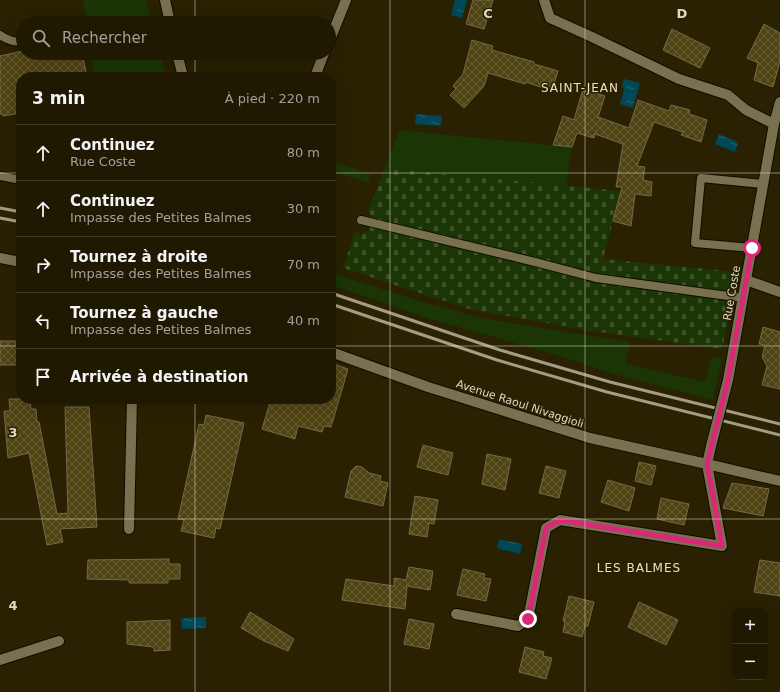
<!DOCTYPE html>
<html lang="fr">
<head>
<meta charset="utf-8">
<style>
	:root { --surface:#1f1902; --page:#27220c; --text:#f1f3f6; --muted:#a1a099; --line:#3c3824 }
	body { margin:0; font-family:"DejaVu Sans",sans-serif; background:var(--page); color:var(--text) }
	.controls { position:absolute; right:12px; bottom:12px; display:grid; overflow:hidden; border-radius:8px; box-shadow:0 4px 16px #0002 }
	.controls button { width:36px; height:36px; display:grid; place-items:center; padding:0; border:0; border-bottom:1px solid var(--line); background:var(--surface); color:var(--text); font:20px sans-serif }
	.stop { position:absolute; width:12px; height:12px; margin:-9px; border:3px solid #db2777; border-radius:50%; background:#fff }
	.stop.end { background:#db2777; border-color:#fff; box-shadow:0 1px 4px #0008 }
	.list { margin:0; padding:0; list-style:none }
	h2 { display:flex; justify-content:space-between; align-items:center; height:52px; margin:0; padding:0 16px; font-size:17px }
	h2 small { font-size:13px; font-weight:400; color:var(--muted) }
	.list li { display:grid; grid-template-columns:26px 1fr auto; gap:12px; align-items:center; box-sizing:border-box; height:56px; padding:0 16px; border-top:1px solid var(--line) }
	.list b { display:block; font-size:15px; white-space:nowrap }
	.list p { margin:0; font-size:13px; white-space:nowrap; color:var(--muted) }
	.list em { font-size:13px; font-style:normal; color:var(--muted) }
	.icon { flex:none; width:22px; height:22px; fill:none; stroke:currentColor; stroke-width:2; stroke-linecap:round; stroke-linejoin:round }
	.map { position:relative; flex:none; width:780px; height:692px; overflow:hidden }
	.search { position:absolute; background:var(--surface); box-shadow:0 4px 16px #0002; left:16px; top:16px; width:320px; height:44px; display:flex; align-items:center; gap:10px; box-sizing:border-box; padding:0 14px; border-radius:22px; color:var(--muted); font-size:15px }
	.panel { position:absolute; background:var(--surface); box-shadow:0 4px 16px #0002; left:16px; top:72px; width:320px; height:332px; border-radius:16px }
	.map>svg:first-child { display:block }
	.grass { fill:#1b3505 }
	.cemetery { fill:url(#cemetery-stones) }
	.water { fill:url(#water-ripples) }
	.building { fill:url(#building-cross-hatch); stroke:#736a4a }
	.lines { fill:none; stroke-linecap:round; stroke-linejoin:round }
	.lane-casing { stroke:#110b00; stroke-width:10 }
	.street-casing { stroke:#110b00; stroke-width:12 }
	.lane { stroke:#79704f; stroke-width:8 }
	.street { stroke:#79704f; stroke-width:10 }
	.rail { stroke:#a39d86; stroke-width:3 }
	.street-bridge-casing { stroke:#110b00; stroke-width:12; stroke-linecap:butt }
	.street-bridge { stroke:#79704f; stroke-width:10 }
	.route { stroke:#db2777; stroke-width:5 }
	.grid { fill:none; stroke:#ded9c7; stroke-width:1; stroke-opacity:0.55 }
	.labels { text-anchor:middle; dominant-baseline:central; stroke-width:3; stroke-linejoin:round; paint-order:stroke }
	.street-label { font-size:11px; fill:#ded9c7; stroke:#292102 }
	.neighbourhood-label { font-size:12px; letter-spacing:1px; fill:#eae1bc; stroke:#292102 }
	.grid-label { font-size:13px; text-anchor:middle; font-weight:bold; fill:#ded9c7; stroke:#292102; stroke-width:3; stroke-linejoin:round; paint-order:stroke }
</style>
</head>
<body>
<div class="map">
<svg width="780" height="692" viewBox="0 0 780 692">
	<defs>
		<pattern id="cemetery-stones" width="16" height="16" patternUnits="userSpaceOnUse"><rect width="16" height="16" fill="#1b3505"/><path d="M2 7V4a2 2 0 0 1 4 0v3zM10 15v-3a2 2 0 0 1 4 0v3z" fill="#3c5228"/></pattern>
		<pattern id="water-ripples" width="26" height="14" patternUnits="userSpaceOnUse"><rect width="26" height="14" fill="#004758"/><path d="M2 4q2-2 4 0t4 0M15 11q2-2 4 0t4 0" fill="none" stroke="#25616e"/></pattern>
		<pattern id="building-cross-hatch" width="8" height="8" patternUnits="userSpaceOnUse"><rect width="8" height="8" fill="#4f4313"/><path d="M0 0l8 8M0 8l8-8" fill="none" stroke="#685e34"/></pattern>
	</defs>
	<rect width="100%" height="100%" fill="#292102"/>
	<!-- grass -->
	<path class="grass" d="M83,0H146L152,23H87Z
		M91,53H160L166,77H94Z
		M399,130L572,147L566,186L385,168Z
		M331,160L370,174L368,183L331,171Z
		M331,273L427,303L482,318L630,342L626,364L705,382L712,356L722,358L713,400L614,374L546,352L430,319L331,285Z"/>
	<!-- cemetery -->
	<path class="cemetery" d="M385,168L621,191L603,259L738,272L722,349L585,330L469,309L343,268L355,232L361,234L367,231C371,225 375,217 368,211Z"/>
	<!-- water -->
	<path class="water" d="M455,0H467L462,18L451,15Z
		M624,79L640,83L633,108L620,104L624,89L622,85Z
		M416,114L442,116L441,126L415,124Z
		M719,134L738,142L735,152L715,144Z
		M499,539L522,544L520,554L497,548Z
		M206,617V628L182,629L181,618Z"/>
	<!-- building -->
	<path class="building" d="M473,0H493L484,29L466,24Z
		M764,24L780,33V61L773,87L754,80L758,63L747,58Z
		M672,29L710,48L700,68L663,50Z
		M472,40L493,46L492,50L534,62V64L558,71L552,91L526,82L525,84L488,73L484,86L464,108L450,95L456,89L453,86L463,74Z
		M23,51V53H82L87,77H21V113L3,116L2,114H0V56Z
		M598,85L596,93L605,96L598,117L629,128L638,100L669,111L671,105L690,110L689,114L707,120L701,142L681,135L683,132L654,122L637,166L645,167L643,180L652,182L651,196L635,194L631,226L613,221L622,187H616L623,144L595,134L594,138L577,133L572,147L553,145L563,116L574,120L582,92Z
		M763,327L780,332V389L762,385L767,366L762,357L765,345L759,344Z
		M0,341H21V365H0Z
		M331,363L348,369L331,427L324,426L322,432L298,426L295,439L262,429L271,399H331Z
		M9,399H30L31,409H36L37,422H39L57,514L68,513L65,407H89L97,527L60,529L63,542L47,545L29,453L8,458L4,411H10Z
		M206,415L244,423L220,529L216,528L214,538L181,531L184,520L178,519L199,424L204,425Z
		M423,445L453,453L448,475L417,467Z
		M487,454L511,459L505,490L482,484Z
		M639,462L656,466L651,485L635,481Z
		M356,466L362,467L369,473L381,476L380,481L388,483L383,506L345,497L351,471Z
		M546,466L566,471L559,498L539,493Z
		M608,480L635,488L629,511L601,502Z
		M732,483L769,489L763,516L723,508Z
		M415,496L438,500L434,524L429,523L427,537L409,534Z
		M661,498L689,504L684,525L657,519Z
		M169,559V564H180V579H168V583H129V580L87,579L88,560Z
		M760,560L780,563V596L754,592Z
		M409,567L433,571L430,590L407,586L405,609L342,600L346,579L394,586V578L406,580Z
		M463,569L485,574L484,578L491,579L486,601L457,595Z
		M569,596L594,602L588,626H585L582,637L563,632L565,621H563Z
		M639,602L678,620L666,645L628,627Z
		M250,612L294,639L288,651L264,641L241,628Z
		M409,619L434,624L429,649L404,644Z
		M170,620V650L154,651V647L127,644V622Z
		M525,647L544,652L543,656L552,658L546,679L519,672Z"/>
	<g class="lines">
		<!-- lane casing -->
		<g class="lane-casing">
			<path id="lane" d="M0,35C7,40 14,43 23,41
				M0,176L21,180
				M361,220L535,262L596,278L743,298
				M752,248L695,243L701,178L763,184"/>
		</g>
		<!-- street casing -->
		<g class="street-casing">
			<path id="street" d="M165,0L170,23
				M544,0L550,18L592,37L679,79L728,95L746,110L774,124
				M329,42L346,0
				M177,53L183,77
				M315,77L324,53
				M0,258L21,262
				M746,280L780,292
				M331,352L428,387L590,438L707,464L780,481
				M728,380L774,124L780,102
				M129,529L132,399
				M456,614L518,626L528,619L546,528L560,520L722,546L707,464L711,446
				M0,660L59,641"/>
		</g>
		<!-- lane -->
		<use href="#lane" class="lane"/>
		<!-- street -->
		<use href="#street" class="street"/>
		<!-- rail -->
		<path class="rail" d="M0,208L21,212
			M0,218L21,222
			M331,293L500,350L610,382L780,424
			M331,304L497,360L607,392L780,435"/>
		<!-- street-bridge casing -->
		<g class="street-bridge-casing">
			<path id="street-bridge" d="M711,446L728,380"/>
		</g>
		<!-- street-bridge -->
		<use href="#street-bridge" class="street-bridge"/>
	</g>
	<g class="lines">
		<!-- route -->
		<path class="route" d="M528,619L546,528L560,520L722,546L707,464L728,380L752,248"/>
	</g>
	<!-- grid -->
	<path class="grid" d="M195,0V23M390,0V692M585,0V692M195,53V77M0,173H21M331,173H780M0,346H21M331,346H780M195,399V692M0,519H780"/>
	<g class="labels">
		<!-- street labels -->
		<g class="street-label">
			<text transform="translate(732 293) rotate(-80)">Rue Coste</text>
			<text transform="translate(520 404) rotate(18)">Avenue Raoul Nivaggioli</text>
		</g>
		<!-- neighbourhood labels -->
		<g class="neighbourhood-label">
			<text x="580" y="88">SAINT-JEAN</text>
			<text x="639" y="568">LES BALMES</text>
		</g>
	</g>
	<g class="grid-label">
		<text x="488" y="18">C</text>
		<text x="682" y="18">D</text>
		<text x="13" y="437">3</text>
		<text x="13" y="610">4</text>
	</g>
</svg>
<div class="controls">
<button>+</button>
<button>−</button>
</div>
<div class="stop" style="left:752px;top:248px"></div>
<div class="stop end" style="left:528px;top:619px"></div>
<div class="search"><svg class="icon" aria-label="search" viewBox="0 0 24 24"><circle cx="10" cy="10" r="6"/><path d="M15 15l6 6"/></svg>Rechercher</div>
<section class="panel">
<h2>3 min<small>À pied · 220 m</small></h2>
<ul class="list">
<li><svg class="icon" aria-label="ahead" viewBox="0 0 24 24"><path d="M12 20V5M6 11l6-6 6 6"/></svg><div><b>Continuez</b><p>Rue Coste</p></div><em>80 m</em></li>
<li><svg class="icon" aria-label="ahead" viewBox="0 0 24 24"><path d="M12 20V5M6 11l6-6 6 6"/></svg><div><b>Continuez</b><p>Impasse des Petites Balmes</p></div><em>30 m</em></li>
<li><svg class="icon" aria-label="right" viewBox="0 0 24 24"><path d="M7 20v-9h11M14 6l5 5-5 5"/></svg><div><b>Tournez à droite</b><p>Impasse des Petites Balmes</p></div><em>70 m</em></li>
<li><svg class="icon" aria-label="left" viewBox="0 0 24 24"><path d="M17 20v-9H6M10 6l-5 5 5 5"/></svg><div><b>Tournez à gauche</b><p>Impasse des Petites Balmes</p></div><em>40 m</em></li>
<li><svg class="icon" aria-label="arrive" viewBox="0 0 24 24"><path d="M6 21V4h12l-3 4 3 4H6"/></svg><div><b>Arrivée à destination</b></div></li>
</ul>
</section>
</div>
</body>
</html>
